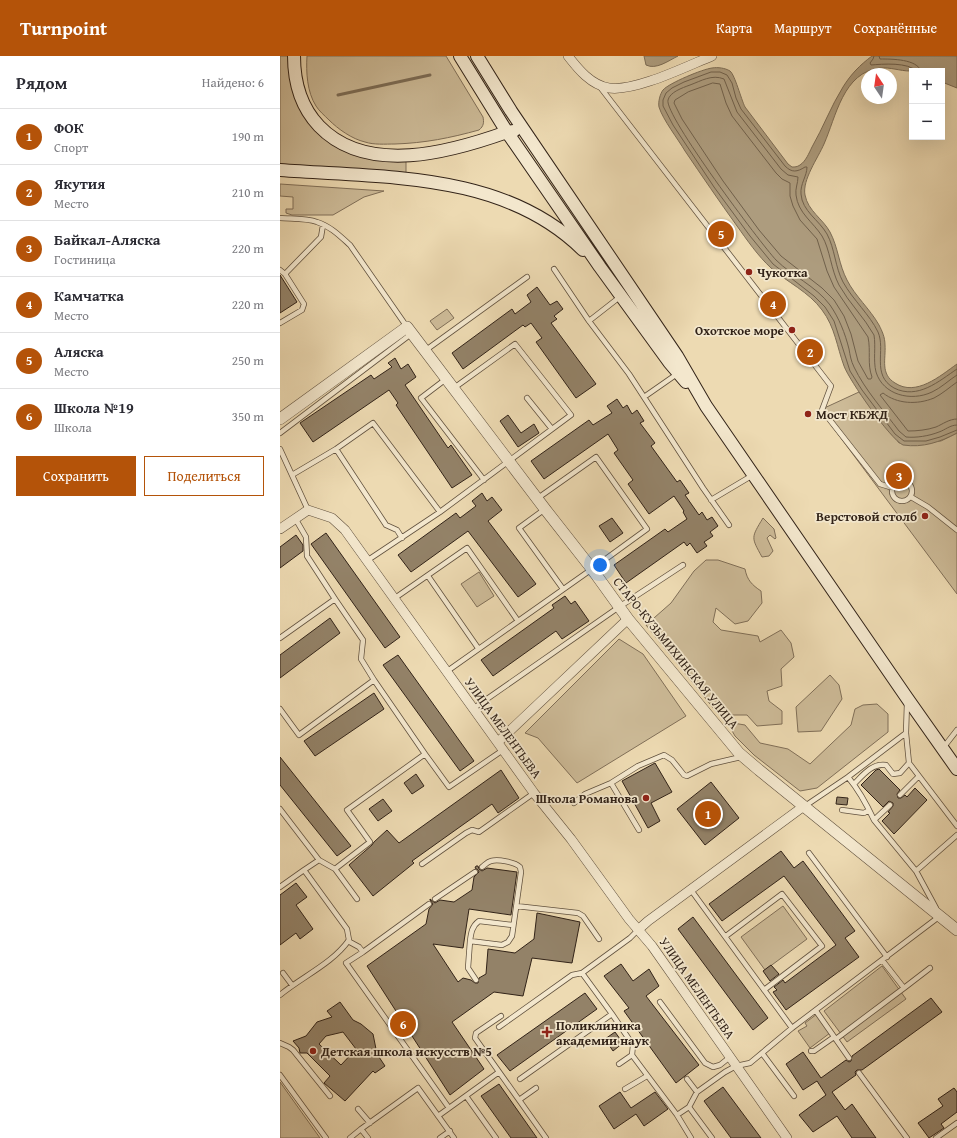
<!DOCTYPE html>
<html lang="ru">
<head>
<meta charset="utf-8">
<style>
	:root { --surface:#fff; --page:#f2f2f3; --text:#2b2b33; --muted:#7c7c81; --line:#e1e1e2; --accent:#b45309 }
	body { margin:0; font-family:"Gentium Book Plus",serif; background:var(--page); color:var(--text) }
	.controls { position:absolute; right:12px; top:12px; display:grid; overflow:hidden; border-radius:0px; box-shadow:0 4px 16px #0002 }
	.controls button { width:36px; height:36px; display:grid; place-items:center; padding:0; border:0; border-bottom:1px solid var(--line); background:var(--surface); color:var(--text); font:20px sans-serif }
	.compass { position:absolute; left:581px; top:12px; width:36px; height:36px; border-radius:50%; background:var(--surface); box-shadow:0 4px 16px #0002; rotate:347deg }
	.you { position:absolute; left:320px; top:509px; width:14px; height:14px; margin:-10px; border:3px solid #fff; border-radius:50%; background:#1a73e8; box-shadow:0 0 0 6px #1a73e833 }
	.badge { display:grid; place-items:center; width:26px; height:26px; border-radius:50%; background:var(--accent); color:#fff; font-size:13px; font-weight:700 }
	.pin { position:absolute; translate:-50% -50%; border:2px solid #fff; box-shadow:0 1px 4px #0006 }
	.list { margin:0; padding:0; list-style:none }
	h2 { display:flex; justify-content:space-between; align-items:center; height:52px; margin:0; padding:0 16px; font-size:17px }
	h2 small { font-size:13px; font-weight:400; color:var(--muted) }
	.list li { display:grid; grid-template-columns:26px 1fr auto; gap:12px; align-items:center; box-sizing:border-box; height:56px; padding:0 16px; border-top:1px solid var(--line) }
	.list b { display:block; font-size:15px; white-space:nowrap }
	.list p { margin:0; font-size:13px; white-space:nowrap; color:var(--muted) }
	.list em { font-size:13px; font-style:normal; color:var(--muted) }
	.actions { display:flex; gap:8px; padding:12px 16px }
	.actions a { flex:1; padding:9px 0; border:1px solid var(--accent); border-radius:0px; text-align:center; font-size:14px; color:var(--accent) }
	.actions .main { background:var(--accent); color:#fff }
	.map { position:relative; flex:none; width:677px; height:1082px; overflow:hidden }
	header { display:flex; align-items:center; gap:24px; box-sizing:border-box; height:56px; padding:0 20px; background:var(--accent); color:#fff }
	header strong { font-size:19px }
	nav { display:flex; gap:22px; margin-inline-start:auto; font-size:14px }
	main { display:flex }
	aside { flex:1; background:var(--surface) }
	.map>svg:first-child { display:block }
	.green { fill:#cdbb98; stroke:#806f58 }
	.water { fill:#ad9c7e; stroke:#7c6c55 }
	.lines { fill:none; stroke-linecap:round; stroke-linejoin:round }
	.shore { stroke:#70604b; stroke-width:1 }
	.stream { stroke:#7c6c55; stroke-width:3 }
	.building { fill:#938268; stroke:#322318; fill-rule:evenodd }
	.service-casing { stroke:#61513e; stroke-width:6 }
	.minor-casing { stroke:#61513e; stroke-width:10 }
	.tertiary-casing { stroke:#61513e; stroke-width:12 }
	.secondary-casing { stroke:#322318; stroke-width:14 }
	.service { stroke:#f3e7cd; stroke-width:4.5 }
	.minor { stroke:#f3e7cd; stroke-width:9 }
	.tertiary { stroke:#f3e7cd; stroke-width:11 }
	.secondary { stroke:#f3e7cd; stroke-width:12 }
	.poi-dot { fill:#8f2418; stroke:#f3e7cd; stroke-width:1.5 }
	.labels { text-anchor:middle; dominant-baseline:central; stroke-width:3.5; stroke-linejoin:round; paint-order:stroke }
	.poi-label { font-size:13px; font-weight:bold; fill:#322318; stroke:#f3e7cd; text-anchor:start }
	.street-label { font-size:13px; fill:#322318; stroke:#f3e7cd }
</style>
</head>
<body>
<header>
<strong>Turnpoint</strong>
<nav><a>Карта</a><a>Маршрут</a><a>Сохранённые</a></nav>
</header>
<main>
<aside>
<h2>Рядом<small>Найдено: 6</small></h2>
<ul class="list">
<li><span class="badge">1</span><div><b>ФОК</b><p>Спорт</p></div><em>190 m</em></li>
<li><span class="badge">2</span><div><b>Якутия</b><p>Место</p></div><em>210 m</em></li>
<li><span class="badge">3</span><div><b>Байкал-Аляска</b><p>Гостиница</p></div><em>220 m</em></li>
<li><span class="badge">4</span><div><b>Камчатка</b><p>Место</p></div><em>220 m</em></li>
<li><span class="badge">5</span><div><b>Аляска</b><p>Место</p></div><em>250 m</em></li>
<li><span class="badge">6</span><div><b>Школа №19</b><p>Школа</p></div><em>350 m</em></li>
</ul>
<div class="actions"><a class="main">Сохранить</a><a>Поделиться</a></div>
</aside>
<div class="map">
<svg width="677" height="1082" viewBox="0 0 677 1082">
	<rect width="100%" height="100%" fill="#eddab2"/>
	<filter id="stains"><feTurbulence type="fractalNoise" baseFrequency=".005" numOctaves="4"/><feColorMatrix values="0 0 0 0 .2 0 0 0 0 .09 0 0 0 0 .02 0 0 0 .5 -.17"/></filter>
	<radialGradient id="worn" r=".72"><stop offset=".6" stop-color="#630" stop-opacity="0"/><stop offset="1" stop-color="#630" stop-opacity=".3"/></radialGradient>
	<!-- green -->
	<path class="green" d="M0,0H11L40,77L126,105V118L0,109Z
		M27,0H166L203,61C204,66 204,70 199,74C170,82 145,87 115,88C105,88 94,89 85,86C72,83 58,73 49,64C45,60 39,55 36,50C27,36 26,16 27,0Z
		M0,128L104,135L84,141L53,159H12L6,157V153H13V141L0,140Z
		M167,253L174,262L157,274L150,265Z
		M579,336L619,387L661,385L677,377V538L540,354Z
		M483,462L494,473L496,482L495,483L490,479L487,482L493,495L489,500L482,501C471,481 471,482 483,462Z
		M426,504H438L465,513C467,524 472,529 481,535L482,547L468,565L455,568L436,552L433,566L441,574L478,580L480,586L501,574L511,587L514,601L501,613L502,630L487,635L489,645L502,655V668L477,670L467,659H439L366,569L391,547L414,515Z
		M199,516L214,540L197,551L181,528Z
		M339,583L363,598L406,660L297,727L258,682L245,677Z
		M550,619L559,629L562,643L541,675L518,676L516,651Z
		M597,648L608,658V676L537,732L520,735L474,699L455,680L447,666L465,669L480,687L508,693L530,708L571,669L575,653L583,649Z
		M503,850L527,883L485,914L461,881Z
		M602,910L626,943L567,986L544,955Z
		M537,958L550,977L530,992L518,975L527,970L525,967Z
		M0,1026L40,1082H0Z"/>
	<!-- water -->
	<path class="water" d="M364,0H398C388,5 376,14 366,9Z
		M592,0H677V32L662,26V15C652,15 638,16 630,15C620,15 610,11 600,12C563,16 556,61 544,88C538,102 522,124 525,139C528,155 543,163 550,176C558,191 559,209 567,224C575,240 590,253 599,269C602,275 605,281 605,289C606,303 600,318 615,327C636,341 660,320 677,308V377C660,386 643,392 623,389C610,383 569,324 564,310C557,291 555,271 542,254C529,236 507,226 491,212C478,200 467,184 457,170C439,145 422,120 405,95C398,83 383,64 379,51C378,46 380,38 383,34C389,27 423,13 432,12C438,11 445,12 450,15C455,19 461,43 465,51L508,108L512,111C515,111 517,111 520,109C526,105 529,97 532,91C543,72 551,50 563,31C571,18 580,9 592,0Z"/>
	<g class="lines">
		<!-- shore -->
		<path class="shore" d="M594,0L593,3L590,7L591,9C602,8 629,6 636,15
			M599,0L600,3C612,3 637,3 641,15
			M433,27L440,28L446,47L452,60L496,117L502,123L510,127V140L513,150L520,164L537,183L547,215L554,231L588,281C591,295 587,308 592,321L591,323H588L578,305L571,278L564,260L554,244L542,232L501,200L479,174L443,125L402,63L394,47L395,44L408,36Z
			M677,313C659,325 638,344 614,332C591,319 606,294 598,276C590,259 573,244 563,226C555,211 555,193 547,178C539,164 522,155 521,138C520,128 527,120 527,111H525C517,116 512,117 505,110L461,53L456,42L452,27L447,19L440,16H431L404,26L392,32L386,37L383,44V50L393,69L434,131L470,180L493,208L534,240L545,251L554,265L570,315L582,334L615,378L624,385H646L660,381L677,374
			M677,319C669,324 661,332 652,336C631,346 603,339 596,316C593,304 596,291 594,279C584,261 569,247 559,229C551,214 550,193 542,180C533,166 518,157 516,139C515,133 518,127 518,121L508,119L501,113L457,56L444,23C432,18 421,25 410,29C402,32 390,36 388,44C384,59 481,188 496,204C512,220 536,230 550,249C559,262 565,277 569,293C570,299 571,305 574,311C585,334 604,355 619,375L626,381C636,382 649,380 659,376C665,374 670,369 677,369
			M677,326C670,331 662,338 654,342C637,349 617,348 603,337L600,339L628,375C637,375 647,374 656,371C663,368 669,363 677,363"/>
		<!-- stream -->
		<path class="stream" d="M58,39L150,19"/>
	</g>
	<!-- building -->
	<path class="building" d="M0,219L17,246L0,257Z
		M257,231L270,249L277,245L283,253L274,260L277,263L271,267L316,328L296,342L256,286L262,282L251,267L245,271L243,269L183,313L172,297L232,253L235,258L251,246L247,239Z
		M115,302L121,313L128,308L136,321L125,329L168,392L171,389L192,419L172,432L116,349L118,347L109,334L33,386L20,367L91,319L94,323L112,311L108,307Z
		M337,343L343,352L347,349L352,358L357,354L364,365L360,367L375,387L371,390L397,426L400,424L409,437L405,439L419,459L422,456L427,464L432,461L438,470L430,476L433,480L424,486L427,490L417,497L410,487L407,490L404,486L346,527L334,509L385,473L388,476L407,463L403,456L404,455L394,440L369,458L348,428L353,424L334,397L338,394L328,378L264,423L251,405L309,364L313,369L332,357L327,350Z
		M228,359L241,377L254,368L259,377L238,391L220,365Z
		M202,437L207,445L212,441L222,454L208,465L256,528L238,541L188,475L131,516L118,499L176,457L180,462L196,450L192,445Z
		M332,462L343,477L330,486L319,470Z
		M46,477L120,581L105,592L31,488Z
		M16,479L23,489V495L0,512V491Z
		M285,540L291,548L295,545L309,565L282,583L276,575L213,620L201,604L274,552L272,549Z
		M50,562L60,577L0,622V599Z
		M118,599L194,705L180,715L103,609Z
		M94,637L104,653L35,700L24,685Z
		M0,701L71,790L57,800L0,729Z
		M375,707L392,736L371,747L380,765L368,772L342,725Z
		M599,713L620,734L617,738L618,742H621L625,739L627,741L635,732L647,744L614,778L602,765L610,757L608,756L613,750V747L609,745L603,751L581,729L596,714Z
		M221,714L239,742L218,757L212,748L132,805L134,807L93,840L69,809L92,789L94,786L107,774L119,787Z
		M136,718L144,730L132,738L124,727Z
		M431,726L459,762L425,789L397,753Z
		M557,741L568,742L567,749L556,748Z
		M103,743L112,755L98,765L89,753Z
		M501,795L514,812L523,805L575,875L565,882L579,901L506,954L493,936L497,934L494,931L503,924L505,927L556,889L504,820L442,865L429,848Z
		M196,810H198L199,813L202,815L207,812L237,816L231,859L189,853L183,892L153,888L178,926L183,922L191,924L195,927H198L199,922L206,918L208,893L235,897L254,883L257,857L300,866L292,907L252,902L243,940L214,936L172,966L204,1013L170,1039L87,910L146,868L149,853L153,848L150,844V843L155,847L160,844L174,846L192,834L194,821L199,816L198,814L195,812Z
		M16,827L27,841L16,849L33,873L20,883L16,877L0,889V839Z
		M413,861L488,962L473,974L398,873Z
		M341,908L353,925L369,913L379,930L366,940L419,1009L396,1027L344,955L349,952L324,920Z
		M491,909L499,918L490,925L483,915Z
		M305,937L317,953L230,1015L217,999Z
		M651,942L662,956L582,1014H577L575,1016L576,1019L552,1036L565,1054L572,1048L596,1082H572L557,1060L533,1076L519,1059L546,1039L537,1025L523,1034L506,1008L523,996L541,1022L566,1004L569,1006L571,1005L572,1000Z
		M60,946L73,964L81,968L93,978L97,998L105,1010L95,1017L93,1015L65,1045L44,1027L50,1020L27,997H20L19,992L13,985L26,980L37,966L52,961L47,955ZM63,976L76,993L61,1009L39,988L46,980Z
		M335,976L343,987L333,995L325,983Z
		M219,1028L257,1082H231L201,1040Z
		M443,1031L481,1082H451L424,1045Z
		M674,1032L677,1036V1056L661,1068L664,1072L649,1082L638,1067L663,1050L658,1043Z
		M340,1036L351,1052L375,1036L388,1053L364,1070L356,1058L334,1073L319,1050Z"/>
	<g class="lines">
		<!-- service casing -->
		<g class="service-casing">
			<path id="service" d="M320,31L551,330L542,354L600,428L613,432
				M0,162C12,163 26,162 37,166C50,170 60,180 70,189L127,271
				M274,213L309,265L349,318L423,432L449,469
				M0,214L5,218L24,248L22,254L0,267
				M5,218L41,181L43,169
				M309,265L341,240
				M146,294L247,221
				M166,323L141,342L204,424
				M364,341L397,318
				M247,342L272,373
				M0,377L131,278
				M0,393L28,454
				M56,393L106,469L117,474L122,482
				M12,419L56,393L93,367L160,456
				M612 435a10 10 0 1 1 20 0a10 10 0 1 1-20 0Z
				M631,441L648,451L677,474
				M431,444L473,419
				M265,453L239,472L283,533
				M15,462L26,481L27,500L55,543
				M88,504L160,456L291,359L235,288L174,332
				M148,520L198,592
				M115,542L187,492L238,565
				M0,582L55,543L83,584L81,603L94,624
				M166,616L312,513L367,473L316,401L258,442
				M627,646L626,677L629,707L677,770
				M194,652L339,551L403,509
				M0,653L19,679L94,624L145,698
				M663,692L677,674
				M568,721C578,733 587,749 594,764L636,815L677,779
				M331,727L359,774
				M574,728C583,719 592,707 606,709L613,718L620,717L629,707
				M620,739L639,720
				M294,747L305,738L331,727L358,710L384,699L392,704L404,719L407,720L431,708L461,701
				M525,750L568,721L626,677
				M0,753L39,804L55,813L77,843
				M562,754L584,757L589,754
				M594,764L610,749
				M529,797L607,901
				M142,808L186,777L192,774L199,776L254,737
				M55,813L90,786L67,754L145,698L169,731L223,694
				M636,815L656,852
				M0,831L24,814
				M411,834L512,972
				M155,843L195,816
				M236,850L298,857L303,860L319,883
				M446,880L502,838L542,890L484,934
				M68,885L79,891L83,896L66,907L169,1052
				M190,885C191,877 192,870 199,865L233,869
				M83,896L149,848
				M602,904L624,932L650,912
				M3,917L12,929
				M196,924L188,912L190,885L222,889L228,886L232,880L241,816L240,811C235,806 218,803 211,805C207,806 205,809 202,811
				M0,939C23,920 52,908 69,884L67,873L24,814L39,804
				M380,946L425,1007L433,1011L440,1009L450,1001
				M536,955L569,1002
				M332,958L353,989L352,999L397,1059L409,1051
				M221,960L196,977L195,982L266,1082
				M219,971L292,919L302,917
				M556,983L624,932
				M0,987L9,991L13,994L50,1040
				M531,995H534L554,981
				M482,997L514,1040
				M339,1008L352,999
				M579,1017L627,1082
				M0,1019L46,1082
				M240,1023L332,958L302,917L350,882L359,873
				M407,1023L417,1036
				M345,1033L367,1020
				M186,1040L216,1082
				M239,1044L256,1032
				M78,1053L90,1067
				M397,1059L411,1082
				M158,1060L219,1016
				M81,1073L138,1032L174,1082
				M70,1082L81,1073L88,1082
				M160,1082L170,1075
				M432,1082L409,1051L417,1036L445,1016L456,1010L470,1007L512,972L660,860
				M656,1082L677,1067"/>
		</g>
		<!-- minor casing -->
		<g class="minor-casing">
			<path id="minor" d="M288,0C298,13 311,29 329,32C355,36 407,10 432,0
				M0,473L28,454L52,462L65,474L254,737L291,783L349,863L372,890L507,1082
				M218,686L348,563
				M359,873L368,865L524,750"/>
		</g>
		<!-- tertiary casing -->
		<g class="tertiary-casing">
			<path id="tertiary" d="M0,363L127,271L265,453L312,513L348,563L459,697L479,714L677,874"/>
		</g>
		<!-- secondary casing -->
		<g class="secondary-casing">
			<path id="secondary" d="M14,0C14,26 21,51 39,70C87,120 171,96 227,76L234,75
				M180,0L227,76L320,211L389,306L406,326
				M197,0L231,55L397,300L426,350L627,642L677,713
				M0,114C103,122 223,115 303,194"/>
		</g>
		<!-- service -->
		<use href="#service" class="service"/>
		<!-- minor -->
		<use href="#minor" class="minor"/>
		<!-- tertiary -->
		<use href="#tertiary" class="tertiary"/>
		<!-- secondary -->
		<use href="#secondary" class="secondary"/>
	</g>
	<!-- markers -->
	<g class="poi-dot">
		<circle cx="469" cy="216" r="4"/>
		<circle cx="512" cy="274" r="4"/>
		<circle cx="528" cy="358" r="4"/>
		<circle cx="645" cy="460" r="4"/>
		<circle cx="366" cy="742" r="4"/>
		<path d="M265 970h4v4h4v4h-4v4h-4v-4h-4v-4h4z"/>
		<circle cx="33" cy="995" r="4"/>
	</g>
	<g class="labels">
		<!-- poi labels -->
		<g class="poi-label">
			<text x="477" y="216">Чукотка</text>
			<text x="504" y="274" text-anchor="end">Охотское море</text>
			<text x="536" y="358">Мост КБЖД</text>
			<text x="637" y="460" text-anchor="end">Верстовой столб</text>
			<text x="358" y="742" text-anchor="end">Школа Романова</text>
			<text x="276" y="969">Поликлиника<tspan x="276" dy="15">академии наук</tspan></text>
			<text x="41" y="995">Детская школа искусств №5</text>
		</g>
		<!-- street labels -->
		<g class="street-label">
			<text transform="translate(396 597) rotate(51)">СТАРО-КУЗЬМИХИНСКАЯ УЛИЦА</text>
			<text transform="translate(223 672) rotate(54)">УЛИЦА МЕЛЕНТЬЕВА</text>
			<text transform="translate(417 932) rotate(55)">УЛИЦА МЕЛЕНТЬЕВА</text>
		</g>
	</g>
	<rect width="100%" height="100%" filter="url(#stains)"/>
	<rect width="100%" height="100%" fill="url(#worn)"/>
</svg>
<div class="controls">
<button>+</button>
<button>−</button>
</div>
<svg class="compass" viewBox="-18 -18 36 36"><path d="M0-13l5 13h-10z" fill="#e53935"/><path d="M0 13l5-13h-10z" fill="#7c7c81"/></svg>
<div class="you"></div>
<div class="pin badge" style="left:428px;top:758px">1</div>
<div class="pin badge" style="left:530px;top:296px">2</div>
<div class="pin badge" style="left:619px;top:420px">3</div>
<div class="pin badge" style="left:493px;top:248px">4</div>
<div class="pin badge" style="left:441px;top:178px">5</div>
<div class="pin badge" style="left:123px;top:968px">6</div>
</div>
</main>
</body>
</html>
